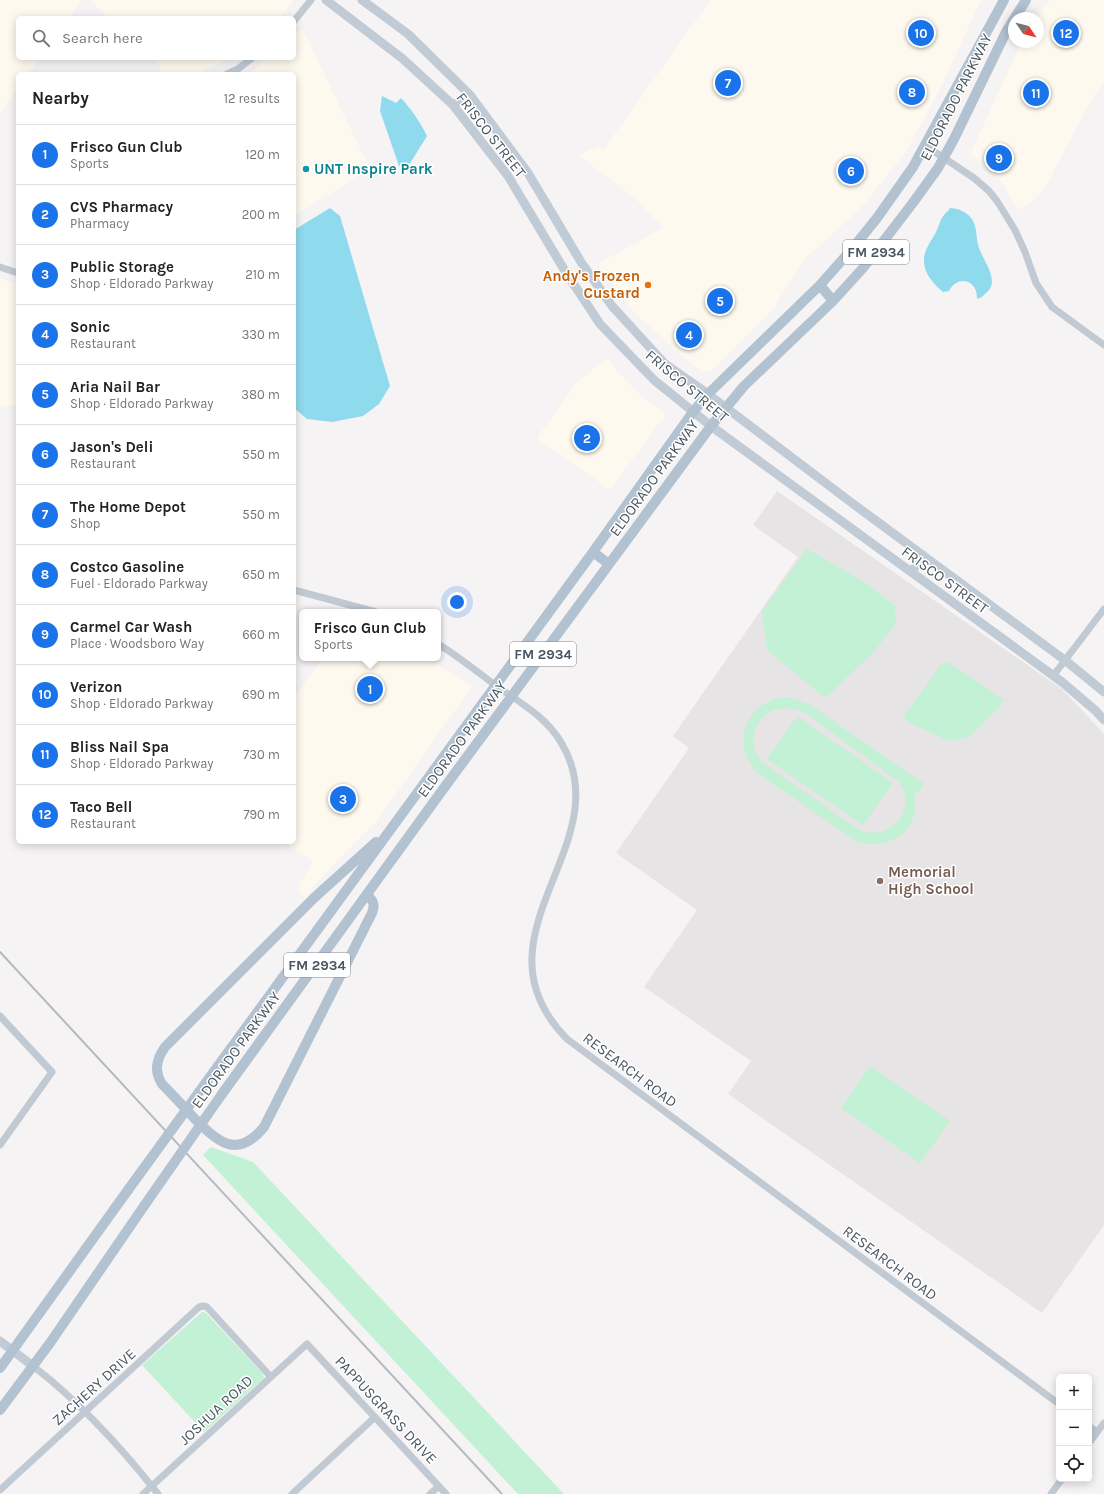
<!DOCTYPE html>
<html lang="en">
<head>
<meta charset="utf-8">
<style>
	:root { --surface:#fff; --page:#f6f6f6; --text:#222; --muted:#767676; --line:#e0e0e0; --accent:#1a73e8 }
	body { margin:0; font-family:Karla,sans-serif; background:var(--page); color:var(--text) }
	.controls { position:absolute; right:12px; bottom:12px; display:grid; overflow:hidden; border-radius:6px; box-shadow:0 2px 10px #0003 }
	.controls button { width:36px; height:36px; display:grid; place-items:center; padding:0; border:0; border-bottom:1px solid var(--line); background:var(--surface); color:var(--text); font:20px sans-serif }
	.compass { position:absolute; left:1008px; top:12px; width:36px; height:36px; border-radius:50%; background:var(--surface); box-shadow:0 2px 10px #0003; rotate:125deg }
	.you { position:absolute; left:457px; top:602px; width:14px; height:14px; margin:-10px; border:3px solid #fff; border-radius:50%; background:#1a73e8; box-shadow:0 0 0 6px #1a73e833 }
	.badge { display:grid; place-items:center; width:26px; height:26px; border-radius:50%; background:var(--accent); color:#fff; font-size:13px; font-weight:700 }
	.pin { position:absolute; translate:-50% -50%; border:2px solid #fff; box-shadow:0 1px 4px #0006 }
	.popup { position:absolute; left:299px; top:609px; width:142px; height:52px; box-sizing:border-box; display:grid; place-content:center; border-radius:6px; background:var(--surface); filter:drop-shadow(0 1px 3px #0005); font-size:13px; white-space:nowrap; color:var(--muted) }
	.popup b { font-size:15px; color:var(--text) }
	.popup::after { content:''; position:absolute; left:50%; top:100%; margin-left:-8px; border:8px solid transparent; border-top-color:var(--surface) }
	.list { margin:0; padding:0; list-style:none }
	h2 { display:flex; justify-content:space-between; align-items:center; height:52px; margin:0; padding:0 16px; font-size:17px }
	h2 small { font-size:13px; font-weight:400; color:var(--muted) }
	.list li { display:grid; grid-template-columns:26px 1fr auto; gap:12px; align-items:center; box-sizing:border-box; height:60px; padding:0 16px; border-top:1px solid var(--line) }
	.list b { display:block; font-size:15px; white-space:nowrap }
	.list p { margin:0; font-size:13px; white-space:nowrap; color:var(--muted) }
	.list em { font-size:13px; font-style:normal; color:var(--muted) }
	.icon { flex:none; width:22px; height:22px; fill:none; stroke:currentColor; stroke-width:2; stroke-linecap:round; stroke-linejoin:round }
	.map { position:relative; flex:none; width:1104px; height:1494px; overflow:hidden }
	.search { position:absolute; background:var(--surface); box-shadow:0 2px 10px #0003; left:16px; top:16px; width:280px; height:44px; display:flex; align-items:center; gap:10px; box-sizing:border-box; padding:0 14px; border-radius:6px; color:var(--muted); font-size:15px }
	.panel { position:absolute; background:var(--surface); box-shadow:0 2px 10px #0003; left:16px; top:72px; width:280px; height:772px; border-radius:6px }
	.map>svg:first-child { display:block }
	.commercial { fill:#fdf9ef }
	.education { fill:#e6e4e5 }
	.green { fill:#c3f1d5; fill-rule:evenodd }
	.water { fill:#90daee }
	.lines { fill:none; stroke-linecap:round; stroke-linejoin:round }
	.street { stroke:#c1cad2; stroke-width:7 }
	.secondary { stroke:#c1cbd6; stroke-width:9 }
	.primary { stroke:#b3c2d1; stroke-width:10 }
	.rail { stroke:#b5b8bd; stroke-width:2 }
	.primary-bridge { stroke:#b3c2d1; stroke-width:10 }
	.culture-dot { fill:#0f9aa8; stroke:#fff; stroke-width:1.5 }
	.food-dot { fill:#e8710a; stroke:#fff; stroke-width:1.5 }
	.education-dot { fill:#8d6e63; stroke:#fff; stroke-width:1.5 }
	.labels { text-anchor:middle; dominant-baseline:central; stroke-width:3; stroke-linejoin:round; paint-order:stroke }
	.shield { fill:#fff; stroke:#808990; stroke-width:1 }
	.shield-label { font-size:14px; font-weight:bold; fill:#4a5661 }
	.street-label { font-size:15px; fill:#4a5661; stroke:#fff }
	.culture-label { font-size:15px; font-weight:bold; fill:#0d838f; stroke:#fff; text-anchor:start }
	.food-label { font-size:15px; font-weight:bold; fill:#c56008; stroke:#fff; text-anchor:end }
	.education-label { font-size:15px; font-weight:bold; fill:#785e54; stroke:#fff; text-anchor:start }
</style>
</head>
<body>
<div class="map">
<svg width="1104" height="1494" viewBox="0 0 1104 1494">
	<rect width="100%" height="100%" fill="#f5f3f3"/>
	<!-- commercial -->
	<path class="commercial" d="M0,0H82L69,18H18V58H40L28,74H18V88L0,113Z
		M89,0H294L280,18H109Z
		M710,0H981L940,89L906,152L860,209L805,259L773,309L711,371L701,372L646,323L644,324L597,264L663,228L637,200L578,155L599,146L604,149Z
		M1050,0H1104V81L1090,102L1044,190L1028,205L1018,210L1000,179L970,154L1022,42H1038V18H1036Z
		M302,28L370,169L294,216V74H249L267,58H294V35Z
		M153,58H229L221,63L196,74H162L158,62Z
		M0,278L18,284V404L0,408Z
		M606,358L641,396L666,414L610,490L537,438L576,383Z
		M322,658H427L472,686L377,821L318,881L306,899L299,890L301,881L313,862L284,842H294V697H295Z"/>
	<!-- education -->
	<path class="education" d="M777,491L1062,689L1104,734V1225L1042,1313L728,1094L751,1061L644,987L697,910L616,853L689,748L673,736L798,557L753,525Z"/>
	<!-- green -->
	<path class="green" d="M807,549L866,583L895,606L896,623L873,653L825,698L767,650L762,611Z
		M948,662L1004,700L999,708L969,737L949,741L910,723L903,718L941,664Z
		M783,697L792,698L809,704L924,784L919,792L915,790C916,801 916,814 911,823C900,844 873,849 854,840L756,772C731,743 746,703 783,697ZM786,708L798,710L805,713L898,781C920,810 890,842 859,830L762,762C749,748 751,724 768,713C773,709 780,709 786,708Z
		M797,716L893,783L863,825L767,759Z
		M870,1066L950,1121L920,1163L841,1108Z
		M211,1147L253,1162L564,1494H518L203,1155Z
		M202,1312L206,1313L263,1374L264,1378L204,1432L142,1365Z"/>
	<!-- water -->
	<path class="water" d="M382,96L396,103L401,98C412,110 420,122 427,136L409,165L399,166L380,111Z
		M330,208L340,216L390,386L379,404L363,416L332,422L307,419L294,408V230Z
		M950,208C957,208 967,212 971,218C977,225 976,236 978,245C983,262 1002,281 985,294C982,297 980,298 977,299C978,280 958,274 949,291L943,292C928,280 918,264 928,246C930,241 934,237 936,232C939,227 940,219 944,215C946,212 948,212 950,208Z"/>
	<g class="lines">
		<!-- street -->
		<path class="street" d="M294,21L311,0
			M227,74L238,69L252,58
			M926,146L974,178L989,191L997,201L1015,230L1025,252L1036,283L1052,307L1104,345
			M0,267L18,273
			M294,590L376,612
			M438,644C458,656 476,671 495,685C519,702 547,717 562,744C621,845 466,936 567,1039L1059,1404
			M1053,676L1104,609
			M0,1016L52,1072L0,1145
			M33,1366C81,1403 121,1447 158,1494
			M1089,1426L1097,1432
			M1089,1443L1104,1423
			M0,1490L199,1307L203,1306L207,1307L271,1377
			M143,1494L307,1344L446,1494
			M292,1494L375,1417
			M430,1494L439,1486
			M1051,1494L1062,1479"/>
		<!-- secondary -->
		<path class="secondary" d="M326,0L403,59L453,105L508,176L565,271L600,324L654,380L711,426L1062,682L1096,711L1104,720
			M362,0L408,34L470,95L528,173L581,262L612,306L665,364L708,394L852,503L1066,661L1104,692
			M453,105L470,95
			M912,572L923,555
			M0,1341L33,1366"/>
		<!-- primary -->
		<path class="primary" d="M820,285L833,301
			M593,552L609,564
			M367,895C374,901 375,905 372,913L264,1127C237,1160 218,1142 194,1118C184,1107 173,1095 162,1084C154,1071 156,1060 165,1047L314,898L376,842
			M210,1077L593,552L693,412L708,394L820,285L852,249L877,218L913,167L1004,0
			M222,1094L441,792L711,426L744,386L833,301L863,268L915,200L938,168L954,139L1006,32L1026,0
			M0,1368L128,1190
			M0,1410L50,1343L144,1206"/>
		<!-- rail -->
		<path class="rail" d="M0,952L502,1494"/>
		<!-- primary-bridge -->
		<path class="primary-bridge" d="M128,1190L210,1077
			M144,1206L222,1094"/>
	</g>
	<!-- markers -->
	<circle class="culture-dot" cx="306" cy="169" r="4"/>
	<circle class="food-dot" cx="648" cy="285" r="4"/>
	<circle class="education-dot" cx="880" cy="881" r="4"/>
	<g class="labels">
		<!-- shield labels -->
		<g class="shield">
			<rect x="843" y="240" width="66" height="24" rx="3"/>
			<rect x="510" y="642" width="66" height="24" rx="3"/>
			<rect x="284" y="953" width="66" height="24" rx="3"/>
		</g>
		<g class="shield-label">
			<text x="876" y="252">FM 2934</text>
			<text x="543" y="654">FM 2934</text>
			<text x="317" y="965">FM 2934</text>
		</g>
		<!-- street labels -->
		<g class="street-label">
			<text transform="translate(956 97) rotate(-63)">ELDORADO PARKWAY</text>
			<text transform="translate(491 135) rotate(52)">FRISCO STREET</text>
			<text transform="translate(687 386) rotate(40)">FRISCO STREET</text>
			<text transform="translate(654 478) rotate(-54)">ELDORADO PARKWAY</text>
			<text transform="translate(945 580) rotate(36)">FRISCO STREET</text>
			<text transform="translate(462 739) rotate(-54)">ELDORADO PARKWAY</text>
			<text transform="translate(236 1050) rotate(-54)">ELDORADO PARKWAY</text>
			<text transform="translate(630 1070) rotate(37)">RESEARCH ROAD</text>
			<text transform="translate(890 1263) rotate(37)">RESEARCH ROAD</text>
			<text transform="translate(94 1387) rotate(-42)">ZACHERY DRIVE</text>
			<text transform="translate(216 1410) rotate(-43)">JOSHUA ROAD</text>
			<text transform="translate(386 1410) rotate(47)">PAPPUSGRASS DRIVE</text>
		</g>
		<!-- culture labels -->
		<g class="culture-label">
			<text x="314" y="169">UNT Inspire Park</text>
		</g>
		<!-- food labels -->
		<g class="food-label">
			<text x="640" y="276">Andy's Frozen<tspan x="640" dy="17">Custard</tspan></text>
		</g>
		<!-- education labels -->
		<g class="education-label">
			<text x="888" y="872">Memorial<tspan x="888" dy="17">High School</tspan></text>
		</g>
	</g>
</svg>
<div class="controls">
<button>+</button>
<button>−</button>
<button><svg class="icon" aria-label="locate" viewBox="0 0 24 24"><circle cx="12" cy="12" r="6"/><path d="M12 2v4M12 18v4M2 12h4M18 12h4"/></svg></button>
</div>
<svg class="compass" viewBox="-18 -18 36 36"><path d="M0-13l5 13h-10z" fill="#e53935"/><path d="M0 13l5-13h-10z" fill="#767676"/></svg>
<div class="you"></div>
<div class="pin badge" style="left:370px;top:689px">1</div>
<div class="popup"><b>Frisco Gun Club</b>Sports</div>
<div class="pin badge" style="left:587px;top:438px">2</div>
<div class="pin badge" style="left:343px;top:799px">3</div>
<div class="pin badge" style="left:689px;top:335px">4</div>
<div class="pin badge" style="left:720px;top:301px">5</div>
<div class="pin badge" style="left:851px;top:171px">6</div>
<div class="pin badge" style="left:728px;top:83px">7</div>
<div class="pin badge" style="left:912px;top:92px">8</div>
<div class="pin badge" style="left:999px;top:158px">9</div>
<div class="pin badge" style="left:921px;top:33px">10</div>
<div class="pin badge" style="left:1036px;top:93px">11</div>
<div class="pin badge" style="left:1066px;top:33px">12</div>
<div class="search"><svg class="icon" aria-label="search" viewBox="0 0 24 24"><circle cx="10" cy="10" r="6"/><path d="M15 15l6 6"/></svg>Search here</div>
<section class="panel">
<h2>Nearby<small>12 results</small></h2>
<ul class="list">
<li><span class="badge">1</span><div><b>Frisco Gun Club</b><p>Sports</p></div><em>120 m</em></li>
<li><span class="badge">2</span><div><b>CVS Pharmacy</b><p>Pharmacy</p></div><em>200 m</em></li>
<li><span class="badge">3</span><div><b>Public Storage</b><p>Shop · Eldorado Parkway</p></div><em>210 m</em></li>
<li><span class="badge">4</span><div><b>Sonic</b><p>Restaurant</p></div><em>330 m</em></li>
<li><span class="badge">5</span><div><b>Aria Nail Bar</b><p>Shop · Eldorado Parkway</p></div><em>380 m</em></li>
<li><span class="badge">6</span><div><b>Jason's Deli</b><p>Restaurant</p></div><em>550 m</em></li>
<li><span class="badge">7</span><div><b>The Home Depot</b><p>Shop</p></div><em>550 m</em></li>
<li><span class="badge">8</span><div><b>Costco Gasoline</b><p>Fuel · Eldorado Parkway</p></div><em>650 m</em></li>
<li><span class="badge">9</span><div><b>Carmel Car Wash</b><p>Place · Woodsboro Way</p></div><em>660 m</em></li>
<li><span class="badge">10</span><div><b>Verizon</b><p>Shop · Eldorado Parkway</p></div><em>690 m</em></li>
<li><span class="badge">11</span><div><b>Bliss Nail Spa</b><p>Shop · Eldorado Parkway</p></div><em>730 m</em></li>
<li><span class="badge">12</span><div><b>Taco Bell</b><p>Restaurant</p></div><em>790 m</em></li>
</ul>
</section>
</div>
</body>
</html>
